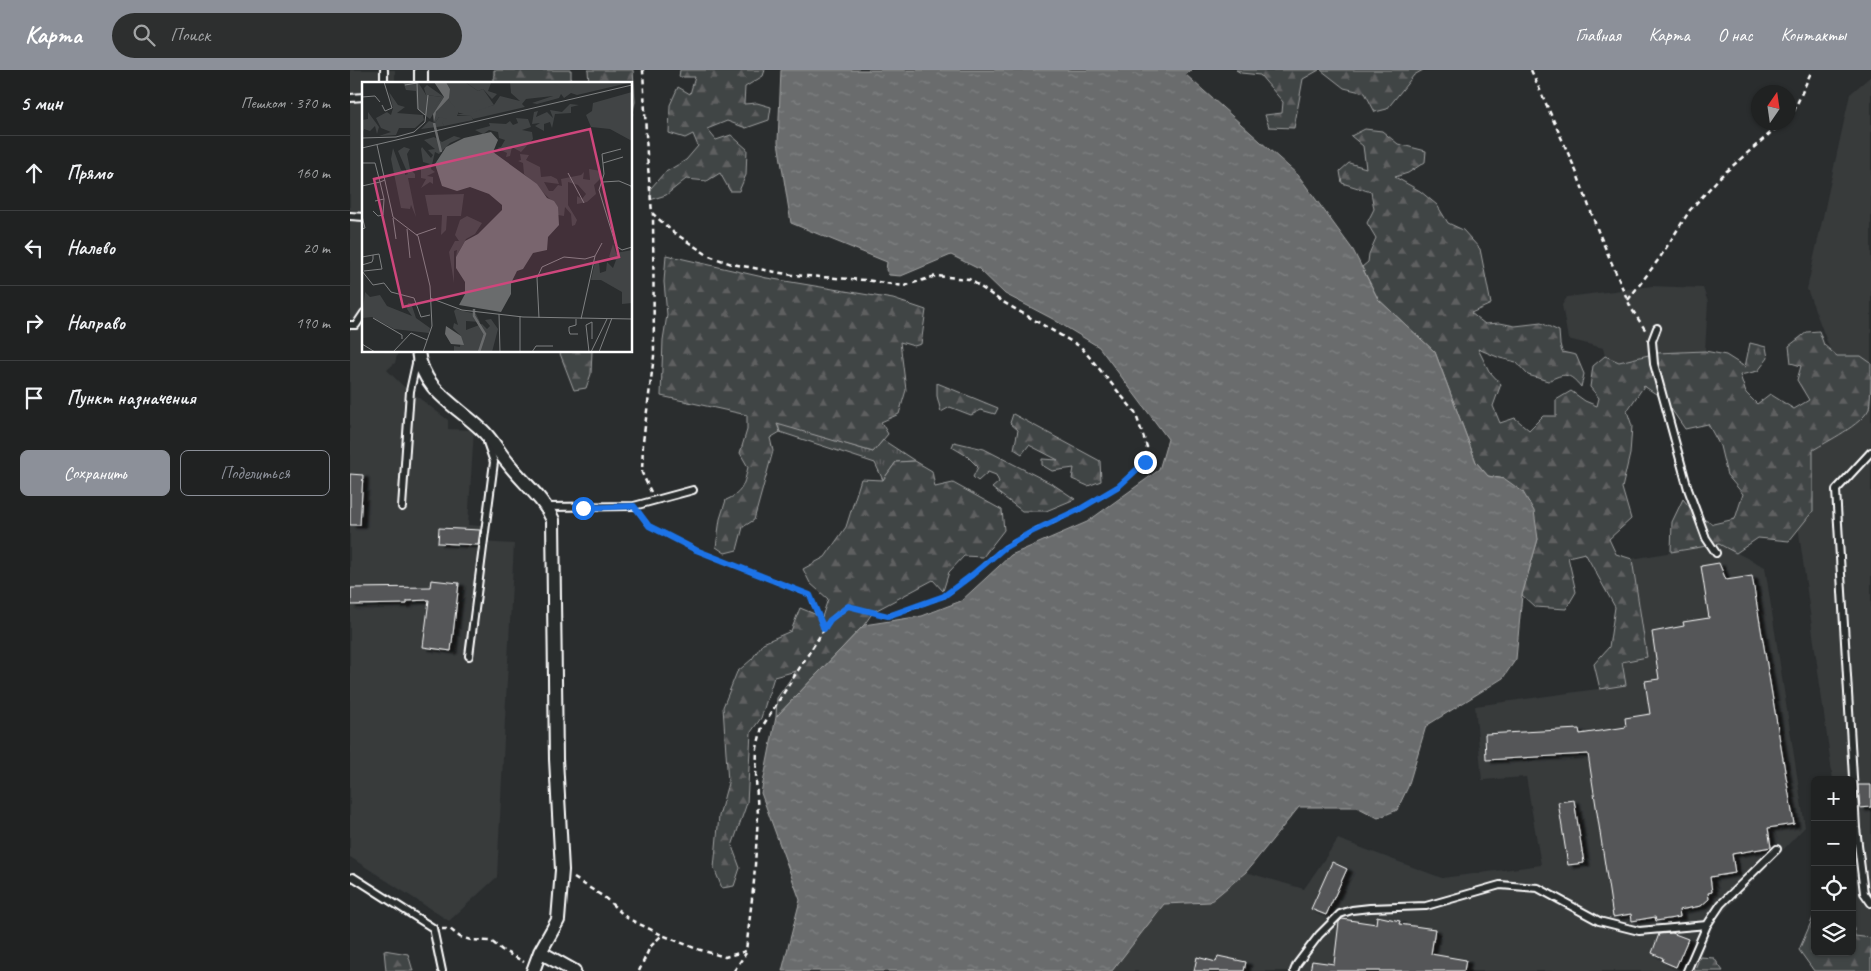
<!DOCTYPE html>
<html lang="ru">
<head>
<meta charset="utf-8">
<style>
	:root { --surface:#202222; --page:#2d2f2f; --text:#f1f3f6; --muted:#a2a4a5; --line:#3d3f40; --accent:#8c9099 }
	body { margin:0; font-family:Caveat,sans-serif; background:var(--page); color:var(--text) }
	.controls { position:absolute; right:15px; bottom:15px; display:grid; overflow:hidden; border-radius:8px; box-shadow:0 1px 4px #0004 }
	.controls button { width:45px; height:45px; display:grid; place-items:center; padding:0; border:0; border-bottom:1px solid var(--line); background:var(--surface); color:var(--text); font:25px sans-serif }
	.compass { position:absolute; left:1401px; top:15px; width:45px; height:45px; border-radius:50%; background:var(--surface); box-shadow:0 1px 4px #0004; rotate:13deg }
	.stop { position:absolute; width:15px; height:15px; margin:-11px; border:4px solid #1a73e8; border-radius:50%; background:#fff }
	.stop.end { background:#1a73e8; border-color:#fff; box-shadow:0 1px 5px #0008 }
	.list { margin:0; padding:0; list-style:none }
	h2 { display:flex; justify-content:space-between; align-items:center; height:65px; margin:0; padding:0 20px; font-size:21px }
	h2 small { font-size:16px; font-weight:400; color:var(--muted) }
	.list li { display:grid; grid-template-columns:32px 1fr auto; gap:15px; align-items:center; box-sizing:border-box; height:75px; padding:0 20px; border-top:1px solid var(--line) }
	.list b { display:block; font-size:19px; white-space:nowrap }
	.list em { font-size:16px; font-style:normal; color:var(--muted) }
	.actions { display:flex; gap:10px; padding:15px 20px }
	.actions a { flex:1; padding:11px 0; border:1px solid var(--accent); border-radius:8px; text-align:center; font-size:18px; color:var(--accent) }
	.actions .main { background:var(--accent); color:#fff }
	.icon { flex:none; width:28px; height:28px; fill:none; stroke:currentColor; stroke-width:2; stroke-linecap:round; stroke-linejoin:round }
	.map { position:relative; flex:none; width:1521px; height:901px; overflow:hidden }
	header { display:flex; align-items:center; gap:30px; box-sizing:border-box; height:70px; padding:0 25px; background:var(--accent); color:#fff }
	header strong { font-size:24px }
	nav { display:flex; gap:28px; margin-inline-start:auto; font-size:18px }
	.search { width:350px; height:45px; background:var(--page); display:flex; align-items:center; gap:12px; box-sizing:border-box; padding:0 18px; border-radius:28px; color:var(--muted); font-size:19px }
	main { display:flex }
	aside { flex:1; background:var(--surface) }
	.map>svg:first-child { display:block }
	.built { fill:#373a3b }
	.grass { fill:url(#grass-tufts); stroke:#a0a2a2 }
	.forest { fill:url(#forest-firs); stroke:#a0a2a2 }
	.water { fill:url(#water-ripples); stroke:#a6a7a7 }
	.building { fill:#555758; stroke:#fff; filter:url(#shadow) }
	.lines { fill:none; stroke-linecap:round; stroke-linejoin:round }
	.lane-casing { stroke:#fff; stroke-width:10 }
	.street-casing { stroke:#fff; stroke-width:16 }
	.path { stroke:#fff; stroke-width:2.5; stroke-dasharray:5 4; stroke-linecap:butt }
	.lane { stroke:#2a2d2e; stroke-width:6 }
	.street { stroke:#2a2d2e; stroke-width:12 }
	.route { stroke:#1a73e8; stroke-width:6 }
	.inset-river { fill:none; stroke:#6a6c6d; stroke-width:2.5 }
	.inset-road { fill:none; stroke:#7f8182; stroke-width:1 }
	.view { fill:#ce467c; fill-opacity:0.15; stroke:#ce467c; stroke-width:2.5 }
	.inset-edge { fill:none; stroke:#fff; stroke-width:2.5 }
</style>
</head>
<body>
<header>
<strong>Карта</strong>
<div class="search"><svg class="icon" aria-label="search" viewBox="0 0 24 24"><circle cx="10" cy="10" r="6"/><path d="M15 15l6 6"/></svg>Поиск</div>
<nav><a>Главная</a><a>Карта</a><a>О нас</a><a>Контакты</a></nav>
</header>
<main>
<aside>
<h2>5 мин<small>Пешком · 370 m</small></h2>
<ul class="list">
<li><svg class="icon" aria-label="ahead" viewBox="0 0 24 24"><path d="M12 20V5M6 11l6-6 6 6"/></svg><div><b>Прямо</b></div><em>160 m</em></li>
<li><svg class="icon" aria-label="left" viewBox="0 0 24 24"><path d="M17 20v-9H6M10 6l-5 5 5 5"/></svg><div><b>Налево</b></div><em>20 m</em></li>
<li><svg class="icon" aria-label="right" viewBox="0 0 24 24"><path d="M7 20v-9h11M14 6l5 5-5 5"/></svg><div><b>Направо</b></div><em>190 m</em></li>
<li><svg class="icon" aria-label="arrive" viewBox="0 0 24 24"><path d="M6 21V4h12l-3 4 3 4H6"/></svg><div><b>Пункт назначения</b></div></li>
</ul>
<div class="actions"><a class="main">Сохранить</a><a>Поделиться</a></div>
</aside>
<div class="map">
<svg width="1521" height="901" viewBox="0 0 1521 901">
	<defs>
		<pattern id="grass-tufts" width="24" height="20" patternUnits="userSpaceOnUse" patternTransform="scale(1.25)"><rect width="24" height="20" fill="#414445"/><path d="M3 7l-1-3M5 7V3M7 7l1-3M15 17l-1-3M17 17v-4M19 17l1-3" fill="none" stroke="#5e6061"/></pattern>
		<pattern id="forest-firs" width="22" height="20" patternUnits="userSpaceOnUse" patternTransform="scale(1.25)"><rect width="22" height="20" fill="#414445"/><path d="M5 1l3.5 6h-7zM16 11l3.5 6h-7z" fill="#5e6061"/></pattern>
		<pattern id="water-ripples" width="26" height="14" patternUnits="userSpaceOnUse" patternTransform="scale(1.25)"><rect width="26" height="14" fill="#6a6c6d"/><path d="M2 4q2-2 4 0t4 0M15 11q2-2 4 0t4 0" fill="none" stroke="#808283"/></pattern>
		<filter id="shadow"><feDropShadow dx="5.5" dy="3" stdDeviation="1" flood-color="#0009"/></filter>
	</defs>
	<rect width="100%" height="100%" fill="#2a2d2e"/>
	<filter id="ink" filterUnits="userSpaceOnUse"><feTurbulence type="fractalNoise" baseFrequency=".02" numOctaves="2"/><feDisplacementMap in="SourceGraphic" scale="10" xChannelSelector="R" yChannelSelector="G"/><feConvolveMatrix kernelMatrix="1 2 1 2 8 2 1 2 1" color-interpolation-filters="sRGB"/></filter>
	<g filter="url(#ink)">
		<!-- built -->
		<path class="built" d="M0,0H45V14H14V281H48L45,293L37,300L52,315L98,350V359L124,360L118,455L131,456L130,472L164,474L147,807L99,851L0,787Z
			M1521,6V868L1505,866L1502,846V710H1483L1435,361L1493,314L1457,219L1500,24Z
			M1302,216L1353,218L1358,232L1355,281L1307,283L1269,292L1255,286L1253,278L1218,269L1212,235L1217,227Z
			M1369,474L1415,497L1455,757L1366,850L1344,901H762L814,833L860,832L896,802L954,819L988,769L1092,808L1191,795L1176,707L1132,710L1125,636L1276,615L1272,592L1297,586L1282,489Z"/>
		<!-- grass -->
		<path class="grass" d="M427,353L523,382L533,370L565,391L546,392L533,410L525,393L430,362Z"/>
		<!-- forest -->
		<path class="forest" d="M144,0H221V8L213,14H144Z
			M238,0H283L285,32L281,48V14H239Z
			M330,0H415L413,6L395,17L394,34L407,33L421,37L419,50L396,58L377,51L357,59L366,70L381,65L397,79L396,105L389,121H380L370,103L357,111L336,109L316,125L300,130L301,118L314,103L336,90L348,76L343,64L335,68L319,63L320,35L328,17L340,24L345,7H329Z
			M886,0H969L953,9L944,58L919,57L915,45L932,43L933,32L910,5L891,3Z
			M971,0H1073L1064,5L1037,39L1025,42L1015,23L994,18Z
			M1015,59L1032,61L1048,74L1076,81L1075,92L1058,103L1045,107L1070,121L1087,135L1098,153L1113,160L1130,179L1141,234L1121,243L1135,254L1150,253L1165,256L1191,253L1209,261L1210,274L1212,282L1226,285L1234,304L1231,317C1219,302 1214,303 1198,311L1178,305L1166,292L1150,288L1128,279L1139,301L1151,314L1143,336L1150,353L1165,348L1179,360L1193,346H1206V330L1221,321L1235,331L1247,336L1249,328L1240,317L1243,296L1255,286L1269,292L1307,283L1355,281L1376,285L1395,297L1400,273L1416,277L1418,288L1408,301L1390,305L1396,323L1407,334L1420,324L1444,339L1459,330L1447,310L1451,296L1441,293L1439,276L1457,262L1469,261L1474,275L1487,286H1511L1521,293C1521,306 1521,326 1519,339C1511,355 1478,371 1463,380V441L1439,471L1408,468L1386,483L1369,474L1321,482L1322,452L1333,429L1347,446L1363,454L1385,449L1393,424L1377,405L1370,376L1358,354L1335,359L1315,330L1294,316L1277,341L1282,356L1280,384L1272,418L1281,449L1259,469L1266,484L1282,489L1297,587L1272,592L1276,615L1250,619L1244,594L1259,577L1265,537L1235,483L1218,487L1226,522L1216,539L1185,537L1172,525L1188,469L1155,409L1138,406L1126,392L1085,282L1028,229L1012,197L1018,192L1019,184L1026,168L1017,153L1024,139L1021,122L992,113L990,101L999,93L1016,98L1013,76L1001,66Z
			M316,185L417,208L543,229L576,240L571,274L564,276L550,272L556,320L549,344L531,352L538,364L523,382L427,354L430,362L420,368L423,381L404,450L393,457L387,480L375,483L366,477L370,449L376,430C393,423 394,414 398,397L390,383L397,360V345L311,326L313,270L317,245L314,212Z
			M209,281H242L241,304L236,318L224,320Z
			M587,313L648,338L645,344L631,340L621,345L600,337L591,342L587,326Z
			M663,344L750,391L751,411L738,416L722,409L724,398L702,401L692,395V389L708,390L679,375L672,384L664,379L668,360L660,353Z
			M604,372L634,379L704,415L725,429L696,441H672L642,418L649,412L646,405L638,402L628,411L623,407L628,397L617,386L602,377Z
			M565,391L582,401L585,417L603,413L652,440L654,460L633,487L614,486L599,502L593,521L583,510L523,542L514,555L426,647L427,628L446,601L424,607L411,648L401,662L397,733L382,776L390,798L384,816L372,818L364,798L369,746L378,713L373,637L387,602L402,589L413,573L441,561L450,538L472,547L478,529L460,513L453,499L475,487L496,457L511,409L533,410L546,392Z
			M1465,843V882H1502V846L1505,866L1521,868V901H1464L1449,880Z
			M34,880L58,884L63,901H36Z
			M1350,887L1364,888L1373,901H1344Z"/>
		<!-- water -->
		<path class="water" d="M431,0H841L835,4L948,105L1003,180L1028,229L1085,282L1126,392L1138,406L1155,409L1173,422L1184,441L1188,469L1172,525L1166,589L1153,608L1076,656L1058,717L1047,740L1028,748L1007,737H949L896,802L860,832L814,834L762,901H432L450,830L411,723L426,647L514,555L572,546L611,531L661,485L737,452L809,400L818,369L749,277L701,248L655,224L629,199L601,185L551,206L539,205L536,200L537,192L441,153L428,72Z"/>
		<!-- building -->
		<path class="building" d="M0,404L13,405L10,455H0Z
			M89,458L130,460L128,475L88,473Z
			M1369,493L1376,510L1402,506L1444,754L1418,758L1421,777L1382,784L1385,803L1360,807L1362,822L1358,823L1359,829L1351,836L1329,840L1330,847L1306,851L1305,847L1282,851L1281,844L1263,847L1238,684L1136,690L1135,664L1229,659L1230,664L1276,657L1275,648L1300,644L1295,611L1309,609L1302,562L1334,556L1333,552L1359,548L1351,496Z
			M81,510L109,513L101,581L73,577L79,530L57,531V534L1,535V518L80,517Z
			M1508,715H1521V737L1510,738Z
			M1224,730L1234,793L1218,795L1208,732Z
			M982,792L997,799L976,845L961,839Z
			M1027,846L1050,851L1049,854L1085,859L1081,884L1116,890L1114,901H960L962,891L984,894L989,852L992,849L1026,854Z
			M1322,863L1338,869L1326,897L1312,891L1313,888L1302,883L1309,864Z
			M868,886L896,892L894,901H844L847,887L866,892Z"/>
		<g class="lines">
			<!-- lane casing -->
			<g class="lane-casing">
				<path id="lane" d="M34,0V14
					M0,28L14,27
					M0,146L14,147
					M0,255H6L14,243
					M1307,258L1302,271L1304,294L1338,419L1356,468L1366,483
					M1521,382L1486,420L1506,758L1514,823L1521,833
					M52,437L60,321L67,289
					M197,437L284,436L343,420
					M119,586L144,392L137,372
					M0,808L3,807L83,858L92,901
					M944,901L947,894L969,865L990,844L1002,840L1020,838L1076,836L1150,815L1188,818L1249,851L1289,861L1357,855
					M1337,901L1357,855L1371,834L1427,779"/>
			</g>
			<!-- street casing -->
			<g class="street-casing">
				<path id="street" d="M71,0V14
					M68,281C71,319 107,336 132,360C142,369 149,383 158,393C173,413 193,427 203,450L206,689L212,800L208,850L190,882L183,901
					M190,882L224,901"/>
			</g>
			<!-- path -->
			<path class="path" d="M1181,0L1226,101L1248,161L1281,238L1296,261
				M1438,48L1443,43L1462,0
				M1278,230L1309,189L1340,140L1371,106L1433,52
				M301,422L292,403L293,372L304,286L303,143
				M289,443L299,456L346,480L459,525L474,559
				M224,808L254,827L277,848L312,865L347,879L375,887L396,881L404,811L408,746L406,709L407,678L412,657L480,550L498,536L538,546L595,526L622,505L654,477L683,461L730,439L769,416L795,392L797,377L785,342L731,277L648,229L619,209L586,206L554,216L515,210L442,205L382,194L359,186L323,162L302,143L297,85L293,0
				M92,859H100L110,867L121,870L141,871L152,880L174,892
				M289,901L300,877L312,865
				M384,901L396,883"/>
			<!-- lane -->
			<use href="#lane" class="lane"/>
			<!-- street -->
			<use href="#street" class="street"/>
		</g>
	</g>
	<g class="lines" filter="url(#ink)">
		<!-- route -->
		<path class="route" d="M233,438L284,436L299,456L315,464L346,480L460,525L474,559L480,550L498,536L538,546L594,526L622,505L654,478L683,461L730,439L769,416L795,392"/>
	</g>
	<!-- overview -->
	<g transform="translate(12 12)">
		<rect width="270" height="270" fill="#2a2d2e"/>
		<path d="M85,16L97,29L95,34L109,33L111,38L82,44L77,35L73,41L72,33Z" fill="#414445"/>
		<path d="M103,0H135L129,1L126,9L135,12L130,17L121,7L116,9ZM148,0H270L215,13L209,11L202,16L199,12L197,16L175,22L170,21L191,14L164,17L160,22L163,25L111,37L108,33H94L132,23L138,14L158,19L149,11ZM65,3L82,15L68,37L64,34L80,15L64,13L62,6ZM27,10L36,23L43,25L35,31L61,33L62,38L53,46H37L34,53L17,54L29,50L19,46L14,36L25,30L29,33L31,26ZM270,10V59L248,47L229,45L224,33L230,29L231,21ZM208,22L217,23L209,25V31L193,32L190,46L188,40L182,42V49L173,44L178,41L170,42L172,30L176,29L174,35L185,30L191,36L188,28L200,30ZM6,30L17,45L15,52L13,44L8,49L2,47L0,52V38L6,37ZM77,35L85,37L80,40L82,44L59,47L67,39L73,41ZM154,36L166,37L169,45L160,48L170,50L171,57L159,70L150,65L148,74L144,75L145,71L135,66L139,65L143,58L137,56L136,50L127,48L121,52L113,48L128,44L127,41L144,42L148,39L151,43L156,41ZM92,54L99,56L88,61L77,72L73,70L69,87L73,90L65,94L71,95V102L68,100L59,106L64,97L59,96V85L68,82L61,80L59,67L60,65L69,76L71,73L66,68L73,67L62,58L72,55L80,60ZM42,65L48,67L45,72L48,87L53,92V96H46L54,135L49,123L48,127L39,126L29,77L31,66L39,88H43V93L46,92L36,69ZM158,72L167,73L164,78L178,85L179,95L189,94L195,97L197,102L182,100L187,109H191L196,103L200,104L199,97L219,93L222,90L221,97L228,98L227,87L239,89V96L232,103L234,112L225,120L215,122V114L220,117L224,112L216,103L206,100V123L215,138L213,143L210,144L209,132L203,125L202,134L196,133V125L162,92L161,81L156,79L159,78ZM102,112L99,134H85L84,148L79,153L80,133H67L63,113ZM105,134L120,141L113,152L104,157L94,175L95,168L92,169V201L87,170L93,159H97L93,153L98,138ZM251,162L254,171L270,168V221L260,222V210L239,198H229L233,179L237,180L238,191L244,189L245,180L251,186L254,178L247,175ZM3,210L8,215L18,213L25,224L50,234L45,227L46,221H49L54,236L68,246L67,251L32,247L10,235L0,236ZM94,227L114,232L118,240L104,239V248L120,242L125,247L128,244L123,238L129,237L136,247L130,270H92V264L98,265L99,254L91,246L92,241L96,243L92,229Z" fill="#414445"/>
		<path d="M84,0H103L116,9L121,7L132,23L109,31H97L85,16L88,7Z" fill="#414445"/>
		<path d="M189,0H215L209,9H204Z" fill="#414445"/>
		<path d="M41,0H56L64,13L80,15L68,32L64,34L55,27L54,9L44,8Z" fill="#414445"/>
		<path d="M72,0H84L88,7L87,16L74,30L72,41L71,32L82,15ZM129,50L136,58L131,70L175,102L185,116L192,119L196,125L197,143L186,155L185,168L171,171L161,187L155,189L149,201V212L139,230L97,223L103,212V200L94,186V175L103,159L116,152L140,128V123L127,112L108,105L95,109L80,104L73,82L84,65L102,56ZM84,244L99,254L102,263L89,262L83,252Z" fill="#6a6c6d"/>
		<path class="inset-river" d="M72,41L79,70M112,227V234L123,252L117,270"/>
		<path class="inset-road" d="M43,3L55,1L56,27L63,33M0,15L13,14L18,20M20,23L23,29L30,26L22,0M0,56L34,55L52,50L63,40L66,13M15,63L31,135L56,154L68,204L70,244L61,270M0,66L270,3M259,67L240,72L242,92L237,108L254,164L260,168L270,165M0,81H13L18,100L23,98M241,81L261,75M206,91L222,121M241,100L257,99L269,104L270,108M0,104L18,100L22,117L13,119M11,129L16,134L21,133L22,117M0,134L3,146L0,147M31,136L34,157M45,147L48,176M54,153L74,146M0,175L11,173V177L10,180L0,183M0,189L11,203L22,201L29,210L52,216L59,235L68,233M2,189L20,187L17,172L11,173M68,216L100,228L161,235L270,237M137,232L138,270M158,234V270M11,236L40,253V257M177,236L175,196L180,185L202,175L223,177L233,174M214,237V243L207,245V249L208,252H216M219,237L233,174L240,161M230,240V257M0,262L13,270M31,270L49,251L65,258M170,270L174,264H191M227,270L224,243L230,240M229,270L245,237M237,270L250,236"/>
		<path class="view" d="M228,47L257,175L41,225L12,97Z"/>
		<rect width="270" height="270" class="inset-edge"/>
	</g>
</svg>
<div class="controls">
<button>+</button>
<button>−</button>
<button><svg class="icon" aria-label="locate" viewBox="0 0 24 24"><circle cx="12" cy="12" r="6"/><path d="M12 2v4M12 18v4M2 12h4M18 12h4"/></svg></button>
<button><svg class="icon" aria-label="layers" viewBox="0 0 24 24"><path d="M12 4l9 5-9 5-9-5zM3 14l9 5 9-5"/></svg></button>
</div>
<svg class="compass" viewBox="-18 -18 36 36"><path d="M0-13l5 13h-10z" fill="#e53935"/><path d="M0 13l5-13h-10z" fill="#a2a4a5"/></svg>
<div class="stop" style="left:233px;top:438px"></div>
<div class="stop end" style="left:795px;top:392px"></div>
</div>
</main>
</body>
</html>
